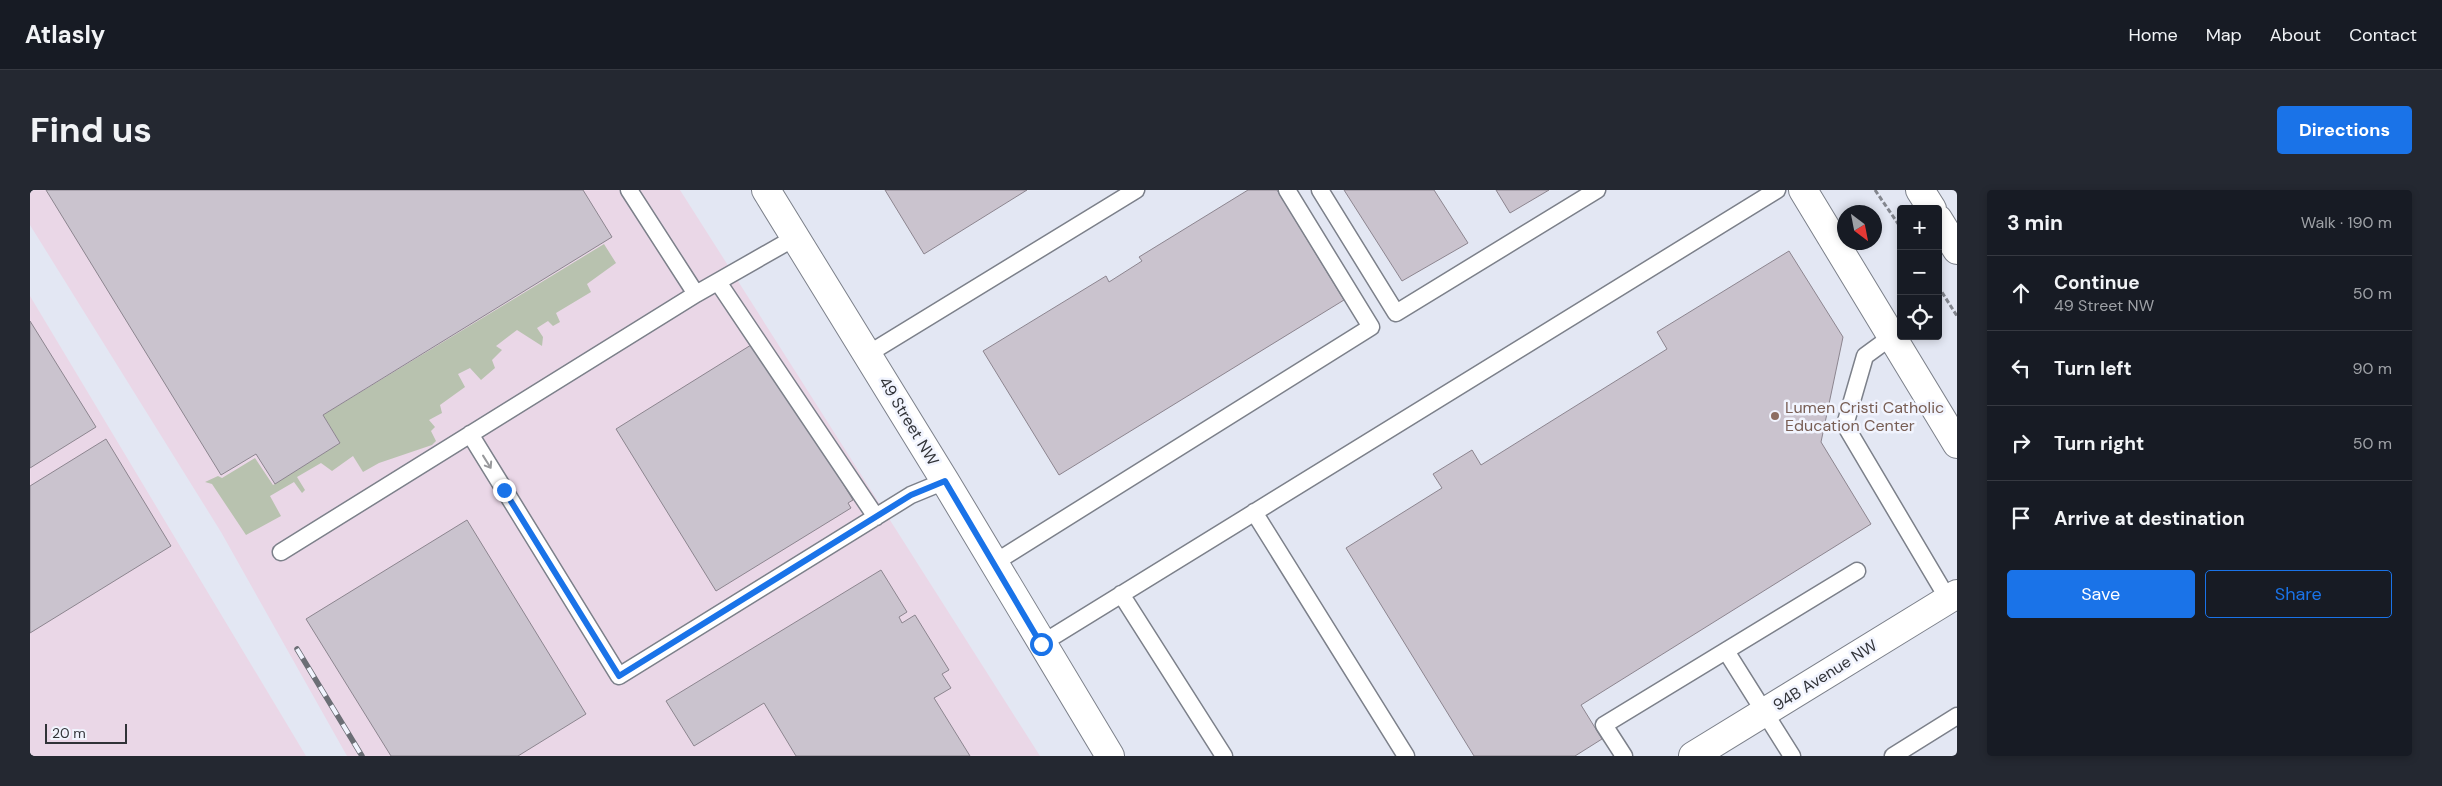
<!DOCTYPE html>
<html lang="en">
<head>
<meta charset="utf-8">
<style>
	:root { --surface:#171b24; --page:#242831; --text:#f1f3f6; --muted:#9ea1a6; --line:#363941; --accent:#1a73e8 }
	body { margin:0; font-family:"DM Sans",sans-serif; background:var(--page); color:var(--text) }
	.controls { position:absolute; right:15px; top:15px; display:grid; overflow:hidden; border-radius:5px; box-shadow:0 2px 8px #0003 }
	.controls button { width:45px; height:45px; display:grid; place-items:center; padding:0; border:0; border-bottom:1px solid var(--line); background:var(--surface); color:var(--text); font:25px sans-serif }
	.compass { position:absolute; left:1807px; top:15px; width:45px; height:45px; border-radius:50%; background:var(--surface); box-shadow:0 2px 8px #0003; rotate:148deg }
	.scale { position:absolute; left:15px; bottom:12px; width:82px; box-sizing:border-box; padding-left:5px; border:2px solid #313338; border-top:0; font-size:14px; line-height:18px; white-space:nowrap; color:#313338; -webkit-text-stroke:4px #f1f4fe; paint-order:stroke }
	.stop { position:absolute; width:15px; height:15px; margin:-11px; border:4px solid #1a73e8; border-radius:50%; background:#fff }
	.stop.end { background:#1a73e8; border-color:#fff; box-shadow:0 1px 5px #0008 }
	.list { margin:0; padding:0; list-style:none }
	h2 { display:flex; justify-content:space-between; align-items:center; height:65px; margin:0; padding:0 20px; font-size:21px }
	h2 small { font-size:16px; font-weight:400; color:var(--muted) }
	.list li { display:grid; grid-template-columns:32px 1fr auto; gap:15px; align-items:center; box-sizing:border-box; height:75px; padding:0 20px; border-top:1px solid var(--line) }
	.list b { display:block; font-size:19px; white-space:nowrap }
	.list p { margin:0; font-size:16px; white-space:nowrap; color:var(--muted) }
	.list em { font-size:16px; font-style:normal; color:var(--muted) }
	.actions { display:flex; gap:10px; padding:15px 20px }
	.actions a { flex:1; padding:11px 0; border:1px solid var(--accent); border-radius:5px; text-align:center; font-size:18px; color:var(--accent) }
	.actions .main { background:var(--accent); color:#fff }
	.icon { flex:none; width:28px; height:28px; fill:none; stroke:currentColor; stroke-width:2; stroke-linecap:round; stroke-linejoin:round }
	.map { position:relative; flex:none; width:1927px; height:566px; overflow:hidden; border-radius:5px }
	header { display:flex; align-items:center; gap:30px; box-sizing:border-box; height:70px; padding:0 25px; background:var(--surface); border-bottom:1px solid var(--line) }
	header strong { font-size:24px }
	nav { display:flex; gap:28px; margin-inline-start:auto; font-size:18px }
	.intro { display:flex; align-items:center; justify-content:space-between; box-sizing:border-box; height:120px; padding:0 30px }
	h1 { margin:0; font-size:35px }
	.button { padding:12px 22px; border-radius:5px; background:var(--accent); color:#fff; font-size:18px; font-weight:700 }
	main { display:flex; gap:30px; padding:0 30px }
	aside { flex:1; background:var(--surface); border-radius:5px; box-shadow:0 2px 8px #0003 }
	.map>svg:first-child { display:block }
	.industrial { fill:#ead7e7 }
	.green { fill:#b8c2af }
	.building { fill:#cac3ce; stroke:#8c858f }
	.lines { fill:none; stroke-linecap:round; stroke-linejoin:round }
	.service-casing { stroke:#7c808a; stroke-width:19 }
	.minor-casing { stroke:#7c808a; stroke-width:30 }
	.tertiary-casing { stroke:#7c808a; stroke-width:30 }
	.secondary-casing { stroke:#7c808a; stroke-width:30 }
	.path { stroke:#83868e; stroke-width:3; stroke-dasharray:5 2.5; stroke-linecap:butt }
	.service { stroke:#fff; stroke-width:16 }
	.minor { stroke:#fff; stroke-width:28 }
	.tertiary { stroke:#fff; stroke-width:28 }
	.secondary { stroke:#fff; stroke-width:28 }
	.rail-casing { stroke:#6b6e75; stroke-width:5.5 }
	.rail { stroke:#f1f4fe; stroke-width:4; stroke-dasharray:11; stroke-linecap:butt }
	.oneway { stroke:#98999c }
	.route { stroke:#1a73e8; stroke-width:6 }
	.education-dot { fill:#8d6e63; stroke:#f1f4fe; stroke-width:2 }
	.labels { text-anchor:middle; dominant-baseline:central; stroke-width:5; stroke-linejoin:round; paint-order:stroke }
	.education-label { font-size:16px; fill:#785e54; stroke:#f1f4fe; text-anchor:start }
	.street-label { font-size:16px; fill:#313338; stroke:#f1f4fe }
</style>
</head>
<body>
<header>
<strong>Atlasly</strong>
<nav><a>Home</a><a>Map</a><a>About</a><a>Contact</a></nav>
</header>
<div class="intro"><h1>Find us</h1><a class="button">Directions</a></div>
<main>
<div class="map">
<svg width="1927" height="566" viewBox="0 0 1927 566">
	<rect width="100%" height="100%" fill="#e3e7f3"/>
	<!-- industrial -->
	<path class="industrial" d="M0,0H650L1010,566H317L191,342L0,35Z
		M0,106L276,566H0Z"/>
	<!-- green -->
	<path class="green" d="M574,54L586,73L557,94L561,102L526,123L530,132L523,136L518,131L507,138L513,147L512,156L487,140L466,156L472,160L462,170L465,178L451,190L440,178L428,184L435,197L410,215L412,223L399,230L405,237L401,241L406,251L402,255L349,273L333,282L323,266L302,281L291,273L267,287L275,300L272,303L264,292L240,306L251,326L216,345L182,294L175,292L188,286L192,288L225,268L243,295L310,253L293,225Z"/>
	<!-- building -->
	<path class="building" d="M16,0H553L582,47L293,225L310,253L245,294L226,264L191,285Z
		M855,0H997L894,64Z
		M1218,0H1247L1314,110L1029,285L953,161L1076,86L1079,92L1112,71L1109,67Z
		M1314,0H1404L1438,53L1372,91Z
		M1466,0H1519L1480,23Z
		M1759,61L1813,147L1791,252L1841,334L1551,515L1572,549L1545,566H1444L1316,358L1412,298L1403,284L1442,260L1451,275L1637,159L1627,142Z
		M0,131L66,237L0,278Z
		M721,155L729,156L823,310L818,313L821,318L686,401L586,239Z
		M76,249L141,356L0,443V296Z
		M437,330L556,524L488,566H361L276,429Z
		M851,380L877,422L869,427L872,433L885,425L919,480L912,484L921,498L904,508L940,566H766L734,513L664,556L636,511Z"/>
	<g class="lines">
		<!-- service casing -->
		<g class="service-casing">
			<path id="service" d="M599,0L666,104
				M1290,0L1366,123L1567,0
				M688,92L846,327
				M1861,147L1835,166L1815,235L1918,409
				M838,164L1106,0
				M440,244L589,486L881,305L915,291
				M1224,322L1376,566
				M251,362L666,104L766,47
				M964,373L1341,137L1257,0
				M1091,404L1194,566
				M1011,454L1747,0
				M1696,461L1762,566
				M1594,566L1574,535L1827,381
				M1863,566L1927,526"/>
		</g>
		<!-- minor casing -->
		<g class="minor-casing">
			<path id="minor" d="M1773,0L1927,254
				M1663,566L1927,404"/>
		</g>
		<!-- tertiary casing -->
		<g class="tertiary-casing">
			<path id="tertiary" d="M736,0L915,291L1080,566"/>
		</g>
		<!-- secondary casing -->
		<g class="secondary-casing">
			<path id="secondary" d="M1890,0L1902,19
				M1908,29L1927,60"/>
		</g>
		<!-- path -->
		<path class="path" d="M1845,0L1871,38
			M1908,96L1927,126"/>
		<!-- service -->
		<use href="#service" class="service"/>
		<!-- minor -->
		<use href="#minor" class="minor"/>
		<!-- tertiary -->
		<use href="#tertiary" class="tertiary"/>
		<!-- secondary -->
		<use href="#secondary" class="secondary"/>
		<!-- rail casing -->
		<g class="rail-casing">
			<path id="rail" d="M267,459L332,566"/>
		</g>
		<!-- rail -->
		<use href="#rail" class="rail"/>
	</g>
	<!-- one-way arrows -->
	<defs><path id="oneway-shaft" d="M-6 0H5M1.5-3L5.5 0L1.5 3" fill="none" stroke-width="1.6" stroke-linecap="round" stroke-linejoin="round" transform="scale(1.25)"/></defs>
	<use class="oneway" href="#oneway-shaft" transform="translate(457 272) rotate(58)"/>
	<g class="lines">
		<!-- route -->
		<path class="route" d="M474,300L589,486L881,305L915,291L1011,454"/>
	</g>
	<!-- markers -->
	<circle class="education-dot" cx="1745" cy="226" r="5"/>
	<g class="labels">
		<!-- education labels -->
		<g class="education-label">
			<text x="1755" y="217">Lumen Cristi Catholic<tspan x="1755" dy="18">Education Center</tspan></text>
		</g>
		<!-- street labels -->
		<g class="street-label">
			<text transform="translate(879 231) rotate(59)">49 Street NW</text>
			<text transform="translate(1795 485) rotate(-32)">94B Avenue NW</text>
		</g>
	</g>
</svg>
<div class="controls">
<button>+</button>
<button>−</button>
<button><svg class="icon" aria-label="locate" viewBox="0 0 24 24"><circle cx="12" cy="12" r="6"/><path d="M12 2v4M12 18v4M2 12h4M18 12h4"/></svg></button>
</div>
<svg class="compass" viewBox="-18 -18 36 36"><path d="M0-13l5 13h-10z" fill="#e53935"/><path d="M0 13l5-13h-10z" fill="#9ea1a6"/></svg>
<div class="scale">20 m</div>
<div class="stop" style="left:1011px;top:454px"></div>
<div class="stop end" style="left:474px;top:300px"></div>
</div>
<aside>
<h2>3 min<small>Walk · 190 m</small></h2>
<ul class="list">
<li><svg class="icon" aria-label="ahead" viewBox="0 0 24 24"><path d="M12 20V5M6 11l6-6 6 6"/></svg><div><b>Continue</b><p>49 Street NW</p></div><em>50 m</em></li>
<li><svg class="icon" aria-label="left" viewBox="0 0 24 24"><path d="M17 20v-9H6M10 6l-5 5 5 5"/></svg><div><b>Turn left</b></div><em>90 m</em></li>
<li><svg class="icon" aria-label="right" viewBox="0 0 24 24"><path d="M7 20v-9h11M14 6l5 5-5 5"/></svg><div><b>Turn right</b></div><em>50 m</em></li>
<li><svg class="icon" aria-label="arrive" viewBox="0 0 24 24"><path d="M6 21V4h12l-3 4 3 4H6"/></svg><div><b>Arrive at destination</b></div></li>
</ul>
<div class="actions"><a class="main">Save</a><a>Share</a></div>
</aside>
</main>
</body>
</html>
